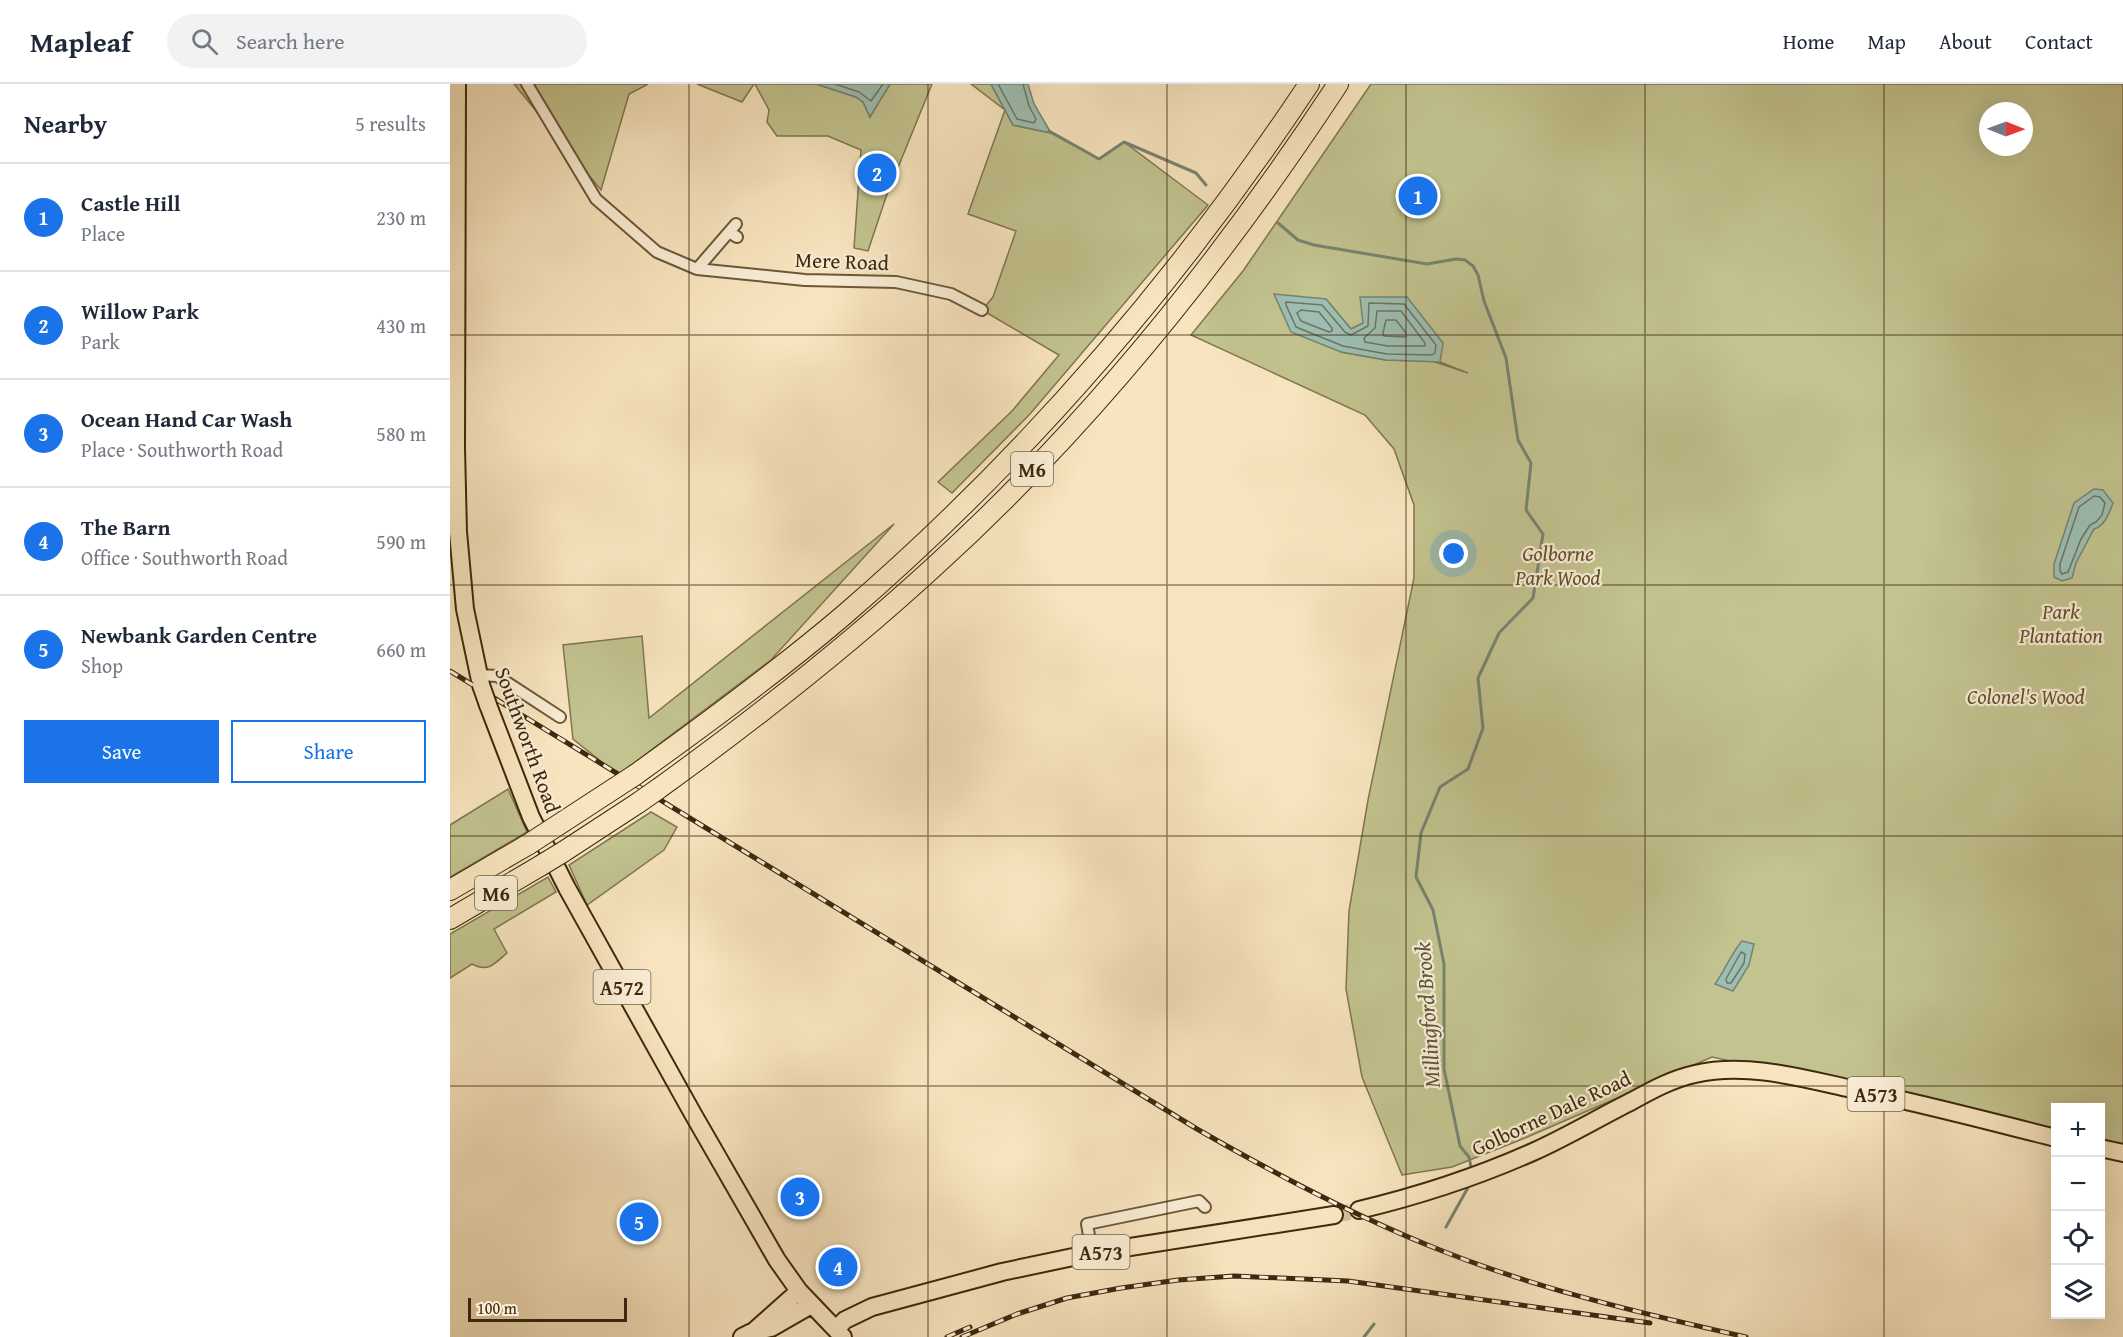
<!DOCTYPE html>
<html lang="en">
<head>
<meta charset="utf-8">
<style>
	:root { --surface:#fff; --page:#f2f2f3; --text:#1f2937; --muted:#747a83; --line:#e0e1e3; --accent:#1a73e8 }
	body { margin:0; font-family:"Gentium Book Plus",serif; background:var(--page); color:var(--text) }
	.controls { position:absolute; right:18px; bottom:18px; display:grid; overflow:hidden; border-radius:0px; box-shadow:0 6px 24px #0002 }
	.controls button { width:54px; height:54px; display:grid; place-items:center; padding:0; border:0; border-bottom:2px solid var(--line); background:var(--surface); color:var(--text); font:30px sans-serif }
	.compass { position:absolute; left:1529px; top:18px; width:54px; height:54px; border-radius:50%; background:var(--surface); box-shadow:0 6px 24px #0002; rotate:91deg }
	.scale { position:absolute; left:18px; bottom:15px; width:159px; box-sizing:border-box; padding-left:6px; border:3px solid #3e280f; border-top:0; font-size:16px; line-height:21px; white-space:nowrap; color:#3e280f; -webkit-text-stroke:4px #faeed5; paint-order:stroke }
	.you { position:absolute; left:1004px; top:470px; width:21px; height:21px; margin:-15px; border:4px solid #fff; border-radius:50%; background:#1a73e8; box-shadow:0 0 0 9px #1a73e833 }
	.badge { display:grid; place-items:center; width:39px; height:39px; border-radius:50%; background:var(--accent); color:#fff; font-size:20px; font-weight:700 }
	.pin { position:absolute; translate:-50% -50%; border:3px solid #fff; box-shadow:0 2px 6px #0006 }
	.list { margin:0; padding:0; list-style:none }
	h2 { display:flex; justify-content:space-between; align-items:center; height:78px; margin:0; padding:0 24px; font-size:26px }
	h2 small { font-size:20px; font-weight:400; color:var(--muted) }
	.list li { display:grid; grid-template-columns:39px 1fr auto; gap:18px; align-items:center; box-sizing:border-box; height:108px; padding:0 24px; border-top:2px solid var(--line) }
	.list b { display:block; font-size:22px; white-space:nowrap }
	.list p { margin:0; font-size:20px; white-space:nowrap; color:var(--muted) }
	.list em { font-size:20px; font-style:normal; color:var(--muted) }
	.actions { display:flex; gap:12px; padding:18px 24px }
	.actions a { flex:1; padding:14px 0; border:2px solid var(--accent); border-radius:0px; text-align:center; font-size:21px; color:var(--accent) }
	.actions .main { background:var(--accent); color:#fff }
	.icon { flex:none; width:33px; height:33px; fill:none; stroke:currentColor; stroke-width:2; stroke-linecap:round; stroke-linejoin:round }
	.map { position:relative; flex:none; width:1673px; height:1253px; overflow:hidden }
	header { display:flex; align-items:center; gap:36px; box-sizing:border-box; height:84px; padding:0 30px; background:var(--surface); border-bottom:2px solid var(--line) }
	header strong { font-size:28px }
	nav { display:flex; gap:33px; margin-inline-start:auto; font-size:21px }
	.search { width:420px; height:54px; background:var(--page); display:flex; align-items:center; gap:15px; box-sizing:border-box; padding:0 21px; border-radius:33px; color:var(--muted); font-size:22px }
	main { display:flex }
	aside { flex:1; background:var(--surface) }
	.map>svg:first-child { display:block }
	.green { fill:#c2c38f; stroke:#80764f; stroke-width:1.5; fill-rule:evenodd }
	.water { fill:#9dbfb3; stroke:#778371; stroke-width:1.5 }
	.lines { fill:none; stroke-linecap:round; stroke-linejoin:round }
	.shore { stroke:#6e7461; stroke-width:1.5 }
	.stream { stroke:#778371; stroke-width:3 }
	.primary-tunnel { stroke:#d3bf9c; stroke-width:16; stroke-dasharray:16 8; stroke-linecap:butt }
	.street-casing { stroke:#6c573b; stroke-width:14 }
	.primary-casing { stroke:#3e280f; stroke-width:20 }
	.highway-casing { stroke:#3e280f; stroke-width:22 }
	.street { stroke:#faeed5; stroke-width:10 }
	.primary { stroke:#f8e5bf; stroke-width:16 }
	.highway { stroke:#f8e5bf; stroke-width:20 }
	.rail-casing { stroke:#3e280f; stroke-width:5 }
	.rail { stroke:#faeed5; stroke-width:3; stroke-dasharray:9; stroke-linecap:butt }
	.primary-bridge-casing { stroke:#3e280f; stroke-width:20; stroke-linecap:butt }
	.highway-bridge-casing { stroke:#3e280f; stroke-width:22; stroke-linecap:butt }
	.primary-bridge { stroke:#f8e5bf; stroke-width:16 }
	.highway-bridge { stroke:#f8e5bf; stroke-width:20 }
	.grid { fill:none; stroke:#3e280f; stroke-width:1.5; stroke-opacity:0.55 }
	.labels { text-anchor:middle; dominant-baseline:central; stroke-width:4.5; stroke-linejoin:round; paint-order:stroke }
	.shield { fill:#faeed5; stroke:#76634a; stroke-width:1.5 }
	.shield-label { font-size:20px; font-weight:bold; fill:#3e280f }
	.street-label { font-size:21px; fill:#3e280f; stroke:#faeed5 }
	.park-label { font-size:21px; font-style:italic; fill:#5f4f2f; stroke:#faeed5 }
	.water-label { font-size:22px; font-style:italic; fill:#5a5540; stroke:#faeed5 }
</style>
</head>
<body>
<header>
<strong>Mapleaf</strong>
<div class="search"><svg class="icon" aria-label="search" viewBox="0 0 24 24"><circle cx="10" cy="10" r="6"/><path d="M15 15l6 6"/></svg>Search here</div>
<nav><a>Home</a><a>Map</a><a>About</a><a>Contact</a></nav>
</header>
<main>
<aside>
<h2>Nearby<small>5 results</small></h2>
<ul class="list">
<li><span class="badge">1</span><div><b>Castle Hill</b><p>Place</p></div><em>230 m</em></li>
<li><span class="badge">2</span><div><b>Willow Park</b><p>Park</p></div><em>430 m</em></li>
<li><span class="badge">3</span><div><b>Ocean Hand Car Wash</b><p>Place · Southworth Road</p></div><em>580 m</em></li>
<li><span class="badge">4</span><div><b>The Barn</b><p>Office · Southworth Road</p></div><em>590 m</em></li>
<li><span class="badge">5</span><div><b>Newbank Garden Centre</b><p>Shop</p></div><em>660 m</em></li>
</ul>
<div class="actions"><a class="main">Save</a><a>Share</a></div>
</aside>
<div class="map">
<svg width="1673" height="1253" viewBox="0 0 1673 1253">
	<rect width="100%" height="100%" fill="#f8e5bf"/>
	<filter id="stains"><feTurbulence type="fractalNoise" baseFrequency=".00333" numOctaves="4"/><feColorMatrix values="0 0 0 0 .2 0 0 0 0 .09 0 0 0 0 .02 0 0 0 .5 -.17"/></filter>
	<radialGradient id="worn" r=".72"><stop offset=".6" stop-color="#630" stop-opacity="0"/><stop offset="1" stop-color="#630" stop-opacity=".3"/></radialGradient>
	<!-- green -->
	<path class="green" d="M64,0H198L179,10L151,106Z
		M247,0H304L292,18Z
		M305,0H366L406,13L413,18L420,33L440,0H482L436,113L418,167L404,164L411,66L378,52H327L317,38L319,26Z
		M521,0H541L563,41L601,49L649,75L674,58L758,121L580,330L502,409L488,398L562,327L609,271L532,226L543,213L566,147L518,130L555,26Z
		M921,0H1673V1060L1651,1056L1650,1024H1606L1605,1046L1262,973L1075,1054L1002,1083L952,1091L912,993L896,905L899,827L918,716L964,494V421L944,365L915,331L741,251L793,187ZM1538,27H1574V63H1538ZM876,215L901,245L913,239L992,259L990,278L1018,289L982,277L936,276L891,268Z
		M444,440L321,576L168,691L123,655L113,561L192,552L199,634Z
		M58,705L77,748L0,793V741Z
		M201,728L227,743L214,766L137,821L119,781Z
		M98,793L106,808L44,845L57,869C45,879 39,889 22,880L0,894V850Z"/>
	<!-- water -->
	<path class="water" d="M340,0H440L420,33L413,18L406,13L366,0Z
		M541,0H578L584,20L601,49L563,41Z
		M824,210L876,215L901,245L913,239L910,213H957L993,259L990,278L936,276L891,268L841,248Z
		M1644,405L1653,406L1663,419C1659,429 1655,442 1644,445L1626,479L1622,494L1612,497L1604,493V480L1624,419Z
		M1292,857L1304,860L1299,881L1283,907L1265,900C1275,886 1281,870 1292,857Z"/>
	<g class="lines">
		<!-- shore -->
		<path class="shore" d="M385,0L409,8L421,17L433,0
			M548,0L567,35L584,39L586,35L579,22L573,0
			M836,218L872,221L895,248L901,251L918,242L919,219L954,220L986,261L985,269L982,271L937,270L893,262L846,243L836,221Z
			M851,226L869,228L882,244V247L879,248L851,237L847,229Z
			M927,227H951L975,259V262H938L915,258L914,254L925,244Z
			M936,236H946L956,249V253L934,252L933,249Z
			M1644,412L1650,413L1655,419L1652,431L1646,438L1640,441L1631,455L1618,488L1612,490L1610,487V480L1629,423Z
			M1291,868L1295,870L1294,879L1281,899H1277L1276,895Z"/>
		<!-- stream -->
		<path class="stream" d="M599,47L649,75L674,58L746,89L756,101
			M828,139L848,156L864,161L977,180L1006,175L1015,176L1023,182L1028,191L1034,217L1056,274L1068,356L1081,379L1076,426L1093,450L1083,514L1049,549L1028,594L1033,644L1018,685L990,703L971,749L966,793L983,826L994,880V985L1010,1062L1019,1073L1022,1088
			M996,1143L1020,1100
			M914,1253L924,1240"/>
		<!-- primary-tunnel -->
		<path class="primary-tunnel" d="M884,1131L909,1126"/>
		<!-- street casing -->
		<g class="street-casing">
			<path id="street" d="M77,0L146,115L207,168L247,185L355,196L446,198L501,210L532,226
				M286,140L279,148L287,153
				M247,185L279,148
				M29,591L47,592L110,633
				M642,1169L637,1140L749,1117L755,1123"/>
		</g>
		<!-- primary casing -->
		<g class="primary-casing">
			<path id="primary" d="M7,0L6,364L8,448L15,525L31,601
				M38,621L81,733L117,804L243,1030L327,1176L349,1207L393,1253
				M1650,1064L1673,1069
				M909,1126C968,1112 1029,1092 1085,1067C1118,1052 1150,1033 1182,1017C1202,1006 1222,995 1245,990C1296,978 1352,994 1402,1005C1470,1019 1538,1037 1606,1054
				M386,1245L395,1236L422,1223L552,1188L642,1169L884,1131
				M311,1246L321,1244L361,1221
				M292,1253L304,1247L349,1207"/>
		</g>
		<!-- highway casing -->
		<g class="highway-casing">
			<path id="highway" d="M185,691C256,640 327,588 394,531C573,377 729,196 859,0
				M208,705C305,635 398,562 486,481C641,340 773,175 888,0
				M102,745L165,704
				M113,768L188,719
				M0,806L79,760
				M0,835L90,782"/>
		</g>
		<!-- street -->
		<use href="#street" class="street"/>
		<!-- primary -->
		<use href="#primary" class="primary"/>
		<!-- highway -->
		<use href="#highway" class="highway"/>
		<!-- rail casing -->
		<g class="rail-casing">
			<path id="rail" d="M0,587L747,1045C827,1091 908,1134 995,1168C1092,1206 1194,1230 1296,1253
				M497,1253L520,1243
				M512,1253L567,1230L617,1214L671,1204L728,1196L784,1192L898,1197L1200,1239"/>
		</g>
		<!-- rail -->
		<use href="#rail" class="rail"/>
		<!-- primary-bridge casing -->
		<g class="primary-bridge-casing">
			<path id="primary-bridge" d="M31,601L38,621"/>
		</g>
		<!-- highway-bridge casing -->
		<g class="highway-bridge-casing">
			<path id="highway-bridge" d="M165,704L185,691
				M188,719L208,705
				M79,760L102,745
				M90,782L113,768"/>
		</g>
		<!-- primary-bridge -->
		<use href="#primary-bridge" class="primary-bridge"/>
		<!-- highway-bridge -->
		<use href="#highway-bridge" class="highway-bridge"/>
	</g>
	<!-- grid -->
	<path class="grid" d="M239,0V1253M478,0V1253M717,0V1253M956,0V1253M1195,0V1253M1434,0V1253M0,251H1673M0,501H1673M0,752H1673M0,1002H1673"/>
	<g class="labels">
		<!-- shield labels -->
		<g class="shield">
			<rect x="561" y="368" width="42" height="34" rx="4.5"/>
			<rect x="25" y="792" width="42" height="34" rx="4.5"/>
			<rect x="143.5" y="886" width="57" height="34" rx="4.5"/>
			<rect x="1397.5" y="993" width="57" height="34" rx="4.5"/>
			<rect x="622.5" y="1151" width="57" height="34" rx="4.5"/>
		</g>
		<g class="shield-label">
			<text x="582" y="385">M6</text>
			<text x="46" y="809">M6</text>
			<text x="172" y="903">A572</text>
			<text x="1426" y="1010">A573</text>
			<text x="651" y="1168">A573</text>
		</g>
		<!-- street labels -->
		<g class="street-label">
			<text transform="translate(392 177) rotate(2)">Mere Road</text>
			<text transform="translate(78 656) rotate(70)">Southworth Road</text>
			<text transform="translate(1101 1029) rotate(-25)">Golborne Dale Road</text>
		</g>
		<!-- park labels -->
		<g class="park-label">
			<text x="1108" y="469">Golborne<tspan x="1108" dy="24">Park Wood</tspan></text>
			<text x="1611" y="527">Park<tspan x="1611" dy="24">Plantation</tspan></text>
			<text x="1576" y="612">Colonel's Wood</text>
		</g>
		<!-- water labels -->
		<g class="water-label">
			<text transform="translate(977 931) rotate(-94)">Millingford Brook</text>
		</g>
	</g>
	<rect width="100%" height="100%" filter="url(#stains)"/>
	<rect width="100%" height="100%" fill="url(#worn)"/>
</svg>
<div class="controls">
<button>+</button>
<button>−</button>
<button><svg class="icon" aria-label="locate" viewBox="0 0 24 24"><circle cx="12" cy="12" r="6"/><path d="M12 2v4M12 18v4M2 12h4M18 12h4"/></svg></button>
<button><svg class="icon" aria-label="layers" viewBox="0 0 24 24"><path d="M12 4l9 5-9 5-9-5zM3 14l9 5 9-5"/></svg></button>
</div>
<svg class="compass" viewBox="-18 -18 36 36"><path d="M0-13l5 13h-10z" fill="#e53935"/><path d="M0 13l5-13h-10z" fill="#747a83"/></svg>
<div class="scale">100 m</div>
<div class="you"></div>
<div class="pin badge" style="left:968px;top:112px">1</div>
<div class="pin badge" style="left:427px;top:89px">2</div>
<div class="pin badge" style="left:350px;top:1113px">3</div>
<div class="pin badge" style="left:388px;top:1183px">4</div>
<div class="pin badge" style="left:189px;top:1138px">5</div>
</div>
</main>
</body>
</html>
